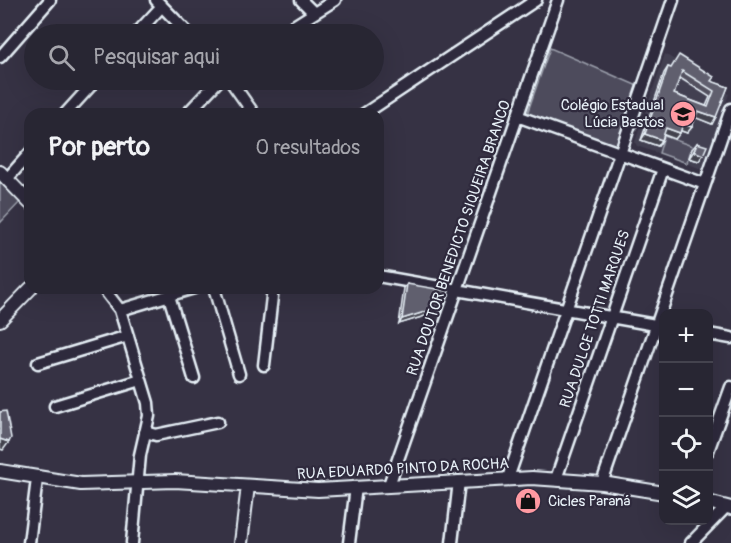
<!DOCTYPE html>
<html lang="pt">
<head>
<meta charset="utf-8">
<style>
	:root { --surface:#282633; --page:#302e3b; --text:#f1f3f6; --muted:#a5a5ac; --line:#44434e }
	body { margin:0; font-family:Pangolin,sans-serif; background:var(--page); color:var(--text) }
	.controls { position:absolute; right:18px; bottom:18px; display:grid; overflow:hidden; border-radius:12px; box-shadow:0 6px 24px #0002 }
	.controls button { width:54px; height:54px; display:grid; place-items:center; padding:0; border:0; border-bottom:2px solid var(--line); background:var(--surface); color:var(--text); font:30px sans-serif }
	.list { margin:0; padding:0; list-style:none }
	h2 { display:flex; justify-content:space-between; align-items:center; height:78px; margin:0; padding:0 24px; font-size:26px }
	h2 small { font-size:20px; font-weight:400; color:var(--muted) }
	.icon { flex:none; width:33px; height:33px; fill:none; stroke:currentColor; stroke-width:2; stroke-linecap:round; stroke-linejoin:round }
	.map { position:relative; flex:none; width:731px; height:543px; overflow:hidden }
	.search { position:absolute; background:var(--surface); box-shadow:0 6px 24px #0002; left:24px; top:24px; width:360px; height:66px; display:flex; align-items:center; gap:15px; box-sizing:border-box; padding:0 21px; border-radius:33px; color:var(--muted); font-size:22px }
	.panel { position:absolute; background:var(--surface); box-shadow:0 6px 24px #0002; left:24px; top:108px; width:360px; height:186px; border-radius:18px }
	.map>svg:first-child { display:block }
	.built { fill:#433f51 }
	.green { fill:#4d4b5c; stroke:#9a9eaa; stroke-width:1.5 }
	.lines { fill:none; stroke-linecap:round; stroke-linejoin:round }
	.minor-casing { stroke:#e8f1f8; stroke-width:15 }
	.major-casing { stroke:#e8f1f8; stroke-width:16 }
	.minor { stroke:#2f2a3d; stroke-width:10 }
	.major { stroke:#2f2a3d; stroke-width:12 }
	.wall { fill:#53515f; stroke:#e8f1f8; stroke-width:1.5; fill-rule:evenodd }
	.shaded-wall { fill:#43424d; stroke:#e8f1f8; stroke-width:1.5 }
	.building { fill:#605e6e; stroke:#e8f1f8; stroke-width:1.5; fill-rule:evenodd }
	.labels { text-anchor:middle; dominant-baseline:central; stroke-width:4.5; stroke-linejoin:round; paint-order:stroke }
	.poi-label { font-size:15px; fill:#e8f1f8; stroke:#2f2a3d; text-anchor:end }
	.street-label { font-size:15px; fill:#e8f1f8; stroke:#2f2a3d }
</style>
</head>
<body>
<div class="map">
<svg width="731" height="543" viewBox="0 0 731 543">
	<rect width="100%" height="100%" fill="#363244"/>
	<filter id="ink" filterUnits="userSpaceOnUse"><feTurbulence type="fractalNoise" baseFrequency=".0167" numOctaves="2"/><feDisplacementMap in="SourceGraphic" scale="12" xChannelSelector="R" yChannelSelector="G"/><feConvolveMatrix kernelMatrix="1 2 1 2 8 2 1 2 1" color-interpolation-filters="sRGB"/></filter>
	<g filter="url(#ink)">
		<!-- built -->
		<path class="built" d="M665,54L729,94L702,169L637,146L635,142Z"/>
		<!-- green -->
		<path class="green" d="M550,48L640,87L618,148L527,114Z
			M664,136L692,146L687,163L659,153Z
			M0,181L20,202L0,223Z"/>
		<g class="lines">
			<!-- minor casing -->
			<g class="minor-casing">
				<path id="minor" d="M156,0L189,34
					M301,0L314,13
					M136,34L162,6
					M281,34L335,0
					M0,57L50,0
					M230,80L254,114
					M65,114L96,80
					M187,114L219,80
					M364,114L536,0
					M517,116L705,184
					M7,179L30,153
					M378,276L661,326
					M103,288L120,310L148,403L149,416L140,455L132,543
					M214,288L239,374
					M169,296L194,378
					M120,310L194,288
					M708,334L731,338
					M38,363L128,336
					M264,365L273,288
					M55,406L141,380
					M145,432L156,435L218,422
					M708,451L731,387
					M508,478L673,0
					M556,479L663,169
					M602,483L731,109
					M389,485L558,0
					M29,543L37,479
					M349,543L356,487
					M452,543L459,481
					M691,543L726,507"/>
			</g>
			<!-- major casing -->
			<g class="major-casing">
				<path id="major" d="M0,172L30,203
					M0,320L31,288
					M0,471L81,484L175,481L318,490L532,478L602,483L664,493
					M708,502L731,508
					M241,543L248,486"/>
			</g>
			<!-- minor -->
			<use href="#minor" class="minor"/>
			<!-- major -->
			<use href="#major" class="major"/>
		</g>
		<!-- wall -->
		<path class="wall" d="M668,67L728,87L712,124L695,117L692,127L687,133L681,131L675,139L664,135L662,140L658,146L641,140L664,73ZM680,78L710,97L706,106L674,94Z
			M697,143L699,161L689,158L692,149Z
			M407,284L441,311L399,324L404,288Z"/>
		<!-- shaded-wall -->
		<path class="shaded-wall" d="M698,111L716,117L712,124L694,117Z
			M683,124L692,127L687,133L679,130Z
			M666,128L680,133L675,139L662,134Z
			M645,134L662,140L658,146L641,140Z
			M694,151L703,155L699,161L689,158Z
			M444,306L441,311L399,324L402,319Z
			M0,439L9,442L3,450L0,449Z"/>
		<!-- building -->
		<path class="building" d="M679,55L714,77L711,81L728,87L716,117L698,111L692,127L683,124L680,133L666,128L662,140L645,134L668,67L671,68ZM682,71L714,91L708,107L674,94Z
			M697,143L707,146L703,155L694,151Z
			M407,284L449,291L444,306L402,319Z
			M6,411L11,438L9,442L0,439V412Z"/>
	</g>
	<!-- icons -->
	<defs>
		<g id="school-disc" transform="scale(1.35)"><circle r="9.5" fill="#ff9aa2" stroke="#2f2a3d"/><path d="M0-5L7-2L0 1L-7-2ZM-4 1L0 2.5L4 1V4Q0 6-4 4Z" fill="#111"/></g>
		<g id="shop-disc" transform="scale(1.35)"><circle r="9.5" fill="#ff9aa2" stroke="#2f2a3d"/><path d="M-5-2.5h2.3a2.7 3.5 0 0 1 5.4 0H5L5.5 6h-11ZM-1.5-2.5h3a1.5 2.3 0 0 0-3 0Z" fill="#111"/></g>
	</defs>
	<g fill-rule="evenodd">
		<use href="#school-disc" x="683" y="114"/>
		<use href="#shop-disc" x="528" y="501"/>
	</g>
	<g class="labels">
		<!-- poi labels -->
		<g class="poi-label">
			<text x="664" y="105">Colégio Estadual<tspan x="664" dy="17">Lúcia Bastos</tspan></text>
			<text x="548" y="501" text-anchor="start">Cicles Paraná</text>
		</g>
		<!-- street labels -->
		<g class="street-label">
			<text transform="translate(459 238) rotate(-71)">RUA DOUTOR BENEDICTO SIQUEIRA BRANCO</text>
			<text transform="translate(595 319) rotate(-71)">RUA DULCE TOTTI MARQUES</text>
			<text transform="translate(403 469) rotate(-3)">RUA EDUARDO PINTO DA ROCHA</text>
		</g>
	</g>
</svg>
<div class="controls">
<button>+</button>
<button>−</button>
<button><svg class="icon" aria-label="locate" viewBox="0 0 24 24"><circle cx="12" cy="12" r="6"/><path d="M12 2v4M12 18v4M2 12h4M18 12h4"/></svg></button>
<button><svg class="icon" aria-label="layers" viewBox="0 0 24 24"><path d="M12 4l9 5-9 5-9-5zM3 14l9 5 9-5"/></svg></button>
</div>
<div class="search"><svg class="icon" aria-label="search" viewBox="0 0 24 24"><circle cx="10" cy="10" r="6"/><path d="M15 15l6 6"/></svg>Pesquisar aqui</div>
<section class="panel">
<h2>Por perto<small>0 resultados</small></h2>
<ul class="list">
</ul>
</section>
</div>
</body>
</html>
